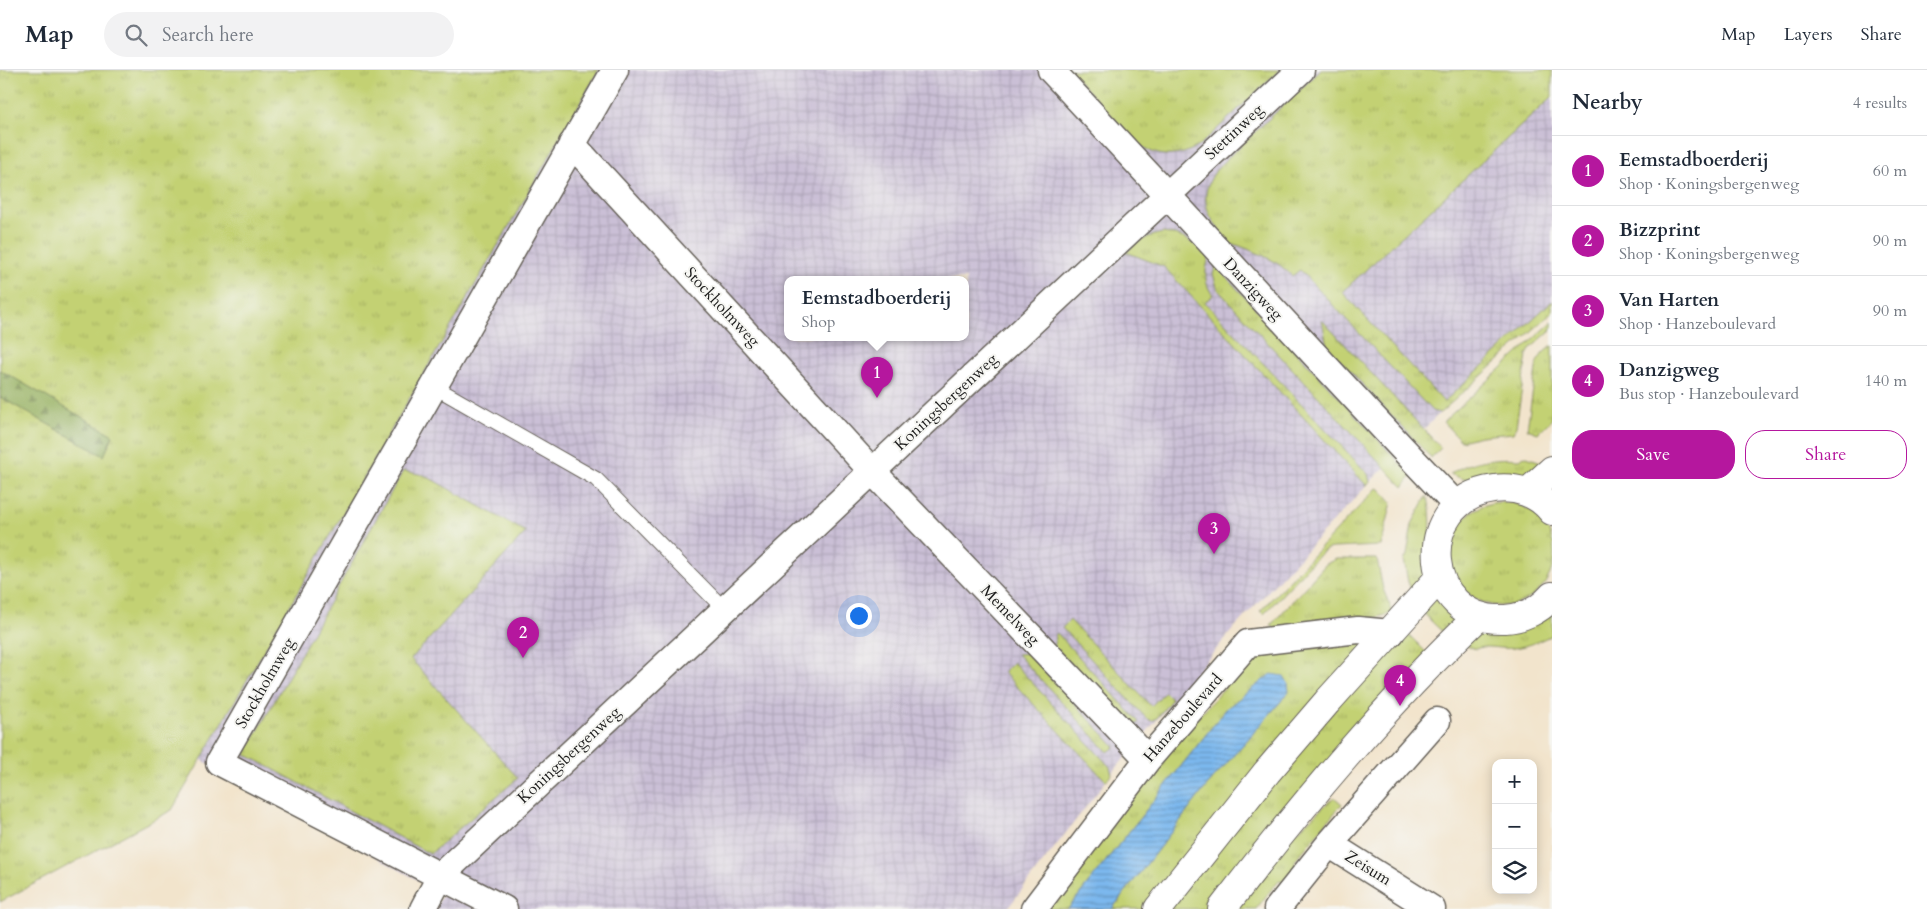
<!DOCTYPE html>
<html lang="en">
<head>
<meta charset="utf-8">
<style>
	:root { --surface:#fff; --page:#f2f2f3; --text:#1f2937; --muted:#747a83; --line:#e0e1e3; --accent:#b5179e }
	body { margin:0; font-family:Cardo,serif; background:var(--page); color:var(--text) }
	.controls { position:absolute; right:15px; bottom:15px; display:grid; overflow:hidden; border-radius:10px; box-shadow:0 2px 12px #0003 }
	.controls button { width:45px; height:45px; display:grid; place-items:center; padding:0; border:0; border-bottom:1px solid var(--line); background:var(--surface); color:var(--text); font:25px sans-serif }
	.you { position:absolute; left:858px; top:545px; width:18px; height:18px; margin:-12px; border:4px solid #fff; border-radius:50%; background:#1a73e8; box-shadow:0 0 0 8px #1a73e833 }
	.badge { display:grid; place-items:center; width:32px; height:32px; border-radius:50%; background:var(--accent); color:#fff; font-size:16px; font-weight:700 }
	.pin { position:absolute; translate:-50% -41px; filter:drop-shadow(0 1px 2px #0008) }
	.pin::after { content:''; position:absolute; top:26px; width:18px; height:15px; background:inherit; clip-path:polygon(0 0,100% 0,50% 100%) }
	.popup { position:absolute; left:784px; top:206px; width:185px; height:65px; box-sizing:border-box; display:grid; place-content:center; border-radius:10px; background:var(--surface); filter:drop-shadow(0 1px 4px #0005); font-size:16px; white-space:nowrap; color:var(--muted) }
	.popup b { font-size:19px; color:var(--text) }
	.popup::after { content:''; position:absolute; left:50%; top:100%; margin-left:-10px; border:10px solid transparent; border-top-color:var(--surface) }
	.list { margin:0; padding:0; list-style:none }
	h2 { display:flex; justify-content:space-between; align-items:center; height:65px; margin:0; padding:0 20px; font-size:21px }
	h2 small { font-size:16px; font-weight:400; color:var(--muted) }
	.list li { display:grid; grid-template-columns:32px 1fr auto; gap:15px; align-items:center; box-sizing:border-box; height:70px; padding:0 20px; border-top:1px solid var(--line) }
	.list b { display:block; font-size:19px; white-space:nowrap }
	.list p { margin:0; font-size:16px; white-space:nowrap; color:var(--muted) }
	.list em { font-size:16px; font-style:normal; color:var(--muted) }
	.actions { display:flex; gap:10px; padding:15px 20px }
	.actions a { flex:1; padding:11px 0; border:1px solid var(--accent); border-radius:20px; text-align:center; font-size:18px; color:var(--accent) }
	.actions .main { background:var(--accent); color:#fff }
	.icon { flex:none; width:28px; height:28px; fill:none; stroke:currentColor; stroke-width:2; stroke-linecap:round; stroke-linejoin:round }
	.map { position:relative; flex:none; width:1552px; height:839px; overflow:hidden }
	header { display:flex; align-items:center; gap:30px; box-sizing:border-box; height:70px; padding:0 25px; background:var(--surface); border-bottom:1px solid var(--line) }
	header strong { font-size:24px }
	nav { display:flex; gap:28px; margin-inline-start:auto; font-size:18px }
	.search { width:350px; height:45px; background:var(--page); display:flex; align-items:center; gap:12px; box-sizing:border-box; padding:0 18px; border-radius:28px; color:var(--muted); font-size:19px }
	main { display:flex }
	aside { flex:1; background:var(--surface) }
	.map>svg:first-child { display:block }
	.industrial { fill:url(#industrial-grid); fill-rule:evenodd }
	.grass { fill:url(#grass-tufts); stroke:#707648 }
	.forest { fill:url(#forest-firs); stroke:#5b6840 }
	.water { fill:url(#water-rules); stroke:#4c6a85 }
	.lines { fill:none; stroke-linecap:round; stroke-linejoin:round }
	.lane-casing { stroke:#67625a; stroke-width:16 }
	.street-casing { stroke:#67625a; stroke-width:29 }
	.secondary-casing { stroke:#67625a; stroke-width:30 }
	.lane { stroke:#fff; stroke-width:14 }
	.street { stroke:#fff; stroke-width:26 }
	.secondary { stroke:#fff; stroke-width:28 }
	.labels { text-anchor:middle; dominant-baseline:central; stroke-width:4; stroke-linejoin:round; paint-order:stroke }
	.street-label { font-size:16px; fill:#1c1c1c; stroke:#f6f6f2 }
</style>
</head>
<body>
<header>
<strong>Map</strong>
<div class="search"><svg class="icon" aria-label="search" viewBox="0 0 24 24"><circle cx="10" cy="10" r="6"/><path d="M15 15l6 6"/></svg>Search here</div>
<nav><a>Map</a><a>Layers</a><a>Share</a></nav>
</header>
<main>
<div class="map">
<svg width="1552" height="839" viewBox="0 0 1552 839">
	<defs>
		<pattern id="industrial-grid" width="8" height="8" patternUnits="userSpaceOnUse" patternTransform="scale(1.25)"><rect width="8" height="8" fill="#cabfd6"/><path d="M0 4h8M4 0v8" fill="none" stroke="#ada4b7"/></pattern>
		<pattern id="grass-tufts" width="24" height="20" patternUnits="userSpaceOnUse" patternTransform="scale(1.25)"><rect width="24" height="20" fill="#c3d173"/><path d="M3 7l-1-3M5 7V3M7 7l1-3M15 17l-1-3M17 17v-4M19 17l1-3" fill="none" stroke="#a7b363"/></pattern>
		<pattern id="forest-firs" width="22" height="20" patternUnits="userSpaceOnUse" patternTransform="scale(1.25)"><rect width="22" height="20" fill="#9ab365"/><path d="M5 1l3.5 6h-7zM16 11l3.5 6h-7z" fill="#7d9152"/></pattern>
		<pattern id="water-rules" width="6" height="5" patternUnits="userSpaceOnUse" patternTransform="scale(1.25)"><rect width="6" height="5" fill="#7cb8ee"/><path d="M0 2.5h6" fill="none" stroke="#6595c0"/></pattern>
	</defs>
	<rect width="100%" height="100%" fill="#f6f6f2"/>
	<filter id="ink" filterUnits="userSpaceOnUse"><feTurbulence type="fractalNoise" baseFrequency=".02" numOctaves="2"/><feDisplacementMap in="SourceGraphic" scale="10" xChannelSelector="R" yChannelSelector="G"/><feConvolveMatrix kernelMatrix="1 2 1 2 8 2 1 2 1" color-interpolation-filters="sRGB"/></filter>
	<filter id="wash" filterUnits="userSpaceOnUse"><feTurbulence type="fractalNoise" baseFrequency=".0096" numOctaves="4" result="noise"/><feDisplacementMap in="SourceGraphic" scale="20" xChannelSelector="R" yChannelSelector="G"/><feGaussianBlur stdDeviation="1.12" result="paint"/><feColorMatrix in="noise" values="0 0 0 0 0 0 0 0 0 0 0 0 0 0 0 0 0 1.4 0 .05"/><feComposite in="paint" operator="in"/></filter>
	<g filter="url(#wash)">
		<rect width="100%" height="100%" fill="#f2e4cc"/>
		<!-- industrial -->
		<path class="industrial" d="M551,0H1552V242L1441,342L1369,413L1234,558L1113,702L1007,839H435L443,824L178,677ZM788,209H966V267H788Z"/>
		<!-- grass -->
		<path class="grass" d="M0,0H599L172,740L0,832V327L104,385L113,366L0,300Z
			M1069,0H1280L1200,75C1178,89 1156,89 1136,72Z
			M1321,0H1552V27L1342,222L1444,332L1552,231V243L1440,343L1432,341L1300,200L1292,206C1276,189 1258,183 1237,175H1232C1207,148 1194,127 1220,95Z
			M1163,163C1183,165 1195,173 1209,187C1205,202 1203,212 1213,225L1205,232L1368,404L1370,412L1367,416L1164,197L1126,182C1138,171 1147,166 1163,163Z
			M1216,196L1412,406L1403,417L1218,220L1213,204Z
			M1322,250L1441,378L1431,388L1327,276Z
			M1552,252V259L1531,278L1527,285L1516,357L1513,363L1481,366L1461,371L1443,352Z
			M1552,275V349L1538,363L1527,359L1537,292L1543,283Z
			M1524,386L1547,394L1536,404L1522,408L1471,410L1463,409L1450,404C1470,390 1496,387 1520,389Z
			M403,401L424,405L526,462L411,589L518,708L430,784L245,684Z
			M1377,418L1380,419L1392,432L1381,476L1333,478L1327,479L1318,486L1264,544L1260,541Z
			M1427,426C1434,444 1430,483 1425,502C1423,511 1417,519 1414,527L1408,512L1404,490L1407,485L1412,454Z
			M1450 484a52 52 0 1 1 104 0a52 52 0 1 1-104 0Z
			M1336,489H1377L1383,519L1393,543L1374,548L1275,559L1271,555L1326,494Z
			M1437,527L1458,547L1447,566L1432,552L1421,540Z
			M1552,544V565C1540,571 1528,576 1514,578C1502,580 1485,574 1476,579L1464,575L1478,561Z
			M1070,550L1151,636L1165,622L1172,629L1157,648L1152,651L1146,648L1062,558Z
			M1403,559L1429,585L1213,839H1165Z
			M1057,563L1139,652L1132,658L1054,576L1055,565Z
			M1368,572L1148,839H1112L1206,717L1289,622L1227,638L1068,839H1044L1149,702L1248,591L1258,584Z
			M1028,583L1115,677L1108,682L1017,584Z
			M1013,592L1110,697L1112,704L1106,711L1003,602Z
			M1334,727L1342,734L1294,792L1301,798L1287,815L1279,810L1256,839H1229L1276,781Z"/>
		<!-- forest -->
		<path class="forest" d="M0,300L113,365L104,386L0,327Z"/>
		<!-- water -->
		<path class="water" d="M1271,604L1284,606L1288,613L1289,622L1206,717L1112,839H1068L1227,638Z"/>
	</g>
	<g filter="url(#ink)">
		<g class="lines">
			<!-- lane casing -->
			<g class="lane-casing">
				<path id="lane" d="M433,316L596,409L724,539"/>
			</g>
			<!-- street casing -->
			<g class="street-casing">
				<path id="street" d="M1051,0C1187,145 1319,292 1457,436
					M572,74L872,401L1148,689
					M1329,774L1432,839
					M423,839L441,805L1301,0
					M504,839L219,692L615,0
					M1034,839L1148,689L1248,573L1358,560L1391,563
					M1277,839L1329,774L1437,651"/>
			</g>
			<!-- secondary casing -->
			<g class="secondary-casing">
				<path id="secondary" d="M1528,422L1552,400
					M1552,441C1538,423 1516,416 1494,419C1411,430 1421,553 1505,549C1523,548 1540,540 1552,526
					M1158,839L1267,702L1327,632L1440,507
					M1222,839C1301,736 1385,635 1479,546"/>
			</g>
			<!-- lane -->
			<use href="#lane" class="lane"/>
			<!-- street -->
			<use href="#street" class="street"/>
			<!-- secondary -->
			<use href="#secondary" class="secondary"/>
		</g>
	</g>
	<g class="labels">
		<!-- street labels -->
		<g class="street-label">
			<text transform="translate(1234 62) rotate(-43)">Stettinweg</text>
			<text transform="translate(1253 219) rotate(47)">Danzigweg</text>
			<text transform="translate(722 237) rotate(47)">Stockholmweg</text>
			<text transform="translate(946 332) rotate(-43)">Koningsbergenweg</text>
			<text transform="translate(1010 545) rotate(46)">Memelweg</text>
			<text transform="translate(265 613) rotate(-60)">Stockholmweg</text>
			<text transform="translate(1183 648) rotate(-49)">Hanzeboulevard</text>
			<text transform="translate(569 685) rotate(-43)">Koningsbergenweg</text>
			<text transform="translate(1368 798) rotate(32)">Zeisum</text>
		</g>
	</g>
</svg>
<div class="controls">
<button>+</button>
<button>−</button>
<button><svg class="icon" aria-label="layers" viewBox="0 0 24 24"><path d="M12 4l9 5-9 5-9-5zM3 14l9 5 9-5"/></svg></button>
</div>
<div class="you"></div>
<div class="pin badge" style="left:877px;top:328px">1</div>
<div class="popup"><b>Eemstadboerderij</b>Shop</div>
<div class="pin badge" style="left:523px;top:588px">2</div>
<div class="pin badge" style="left:1214px;top:484px">3</div>
<div class="pin badge" style="left:1400px;top:636px">4</div>
</div>
<aside>
<h2>Nearby<small>4 results</small></h2>
<ul class="list">
<li><span class="badge">1</span><div><b>Eemstadboerderij</b><p>Shop · Koningsbergenweg</p></div><em>60 m</em></li>
<li><span class="badge">2</span><div><b>Bizzprint</b><p>Shop · Koningsbergenweg</p></div><em>90 m</em></li>
<li><span class="badge">3</span><div><b>Van Harten</b><p>Shop · Hanzeboulevard</p></div><em>90 m</em></li>
<li><span class="badge">4</span><div><b>Danzigweg</b><p>Bus stop · Hanzeboulevard</p></div><em>140 m</em></li>
</ul>
<div class="actions"><a class="main">Save</a><a>Share</a></div>
</aside>
</main>
</body>
</html>
